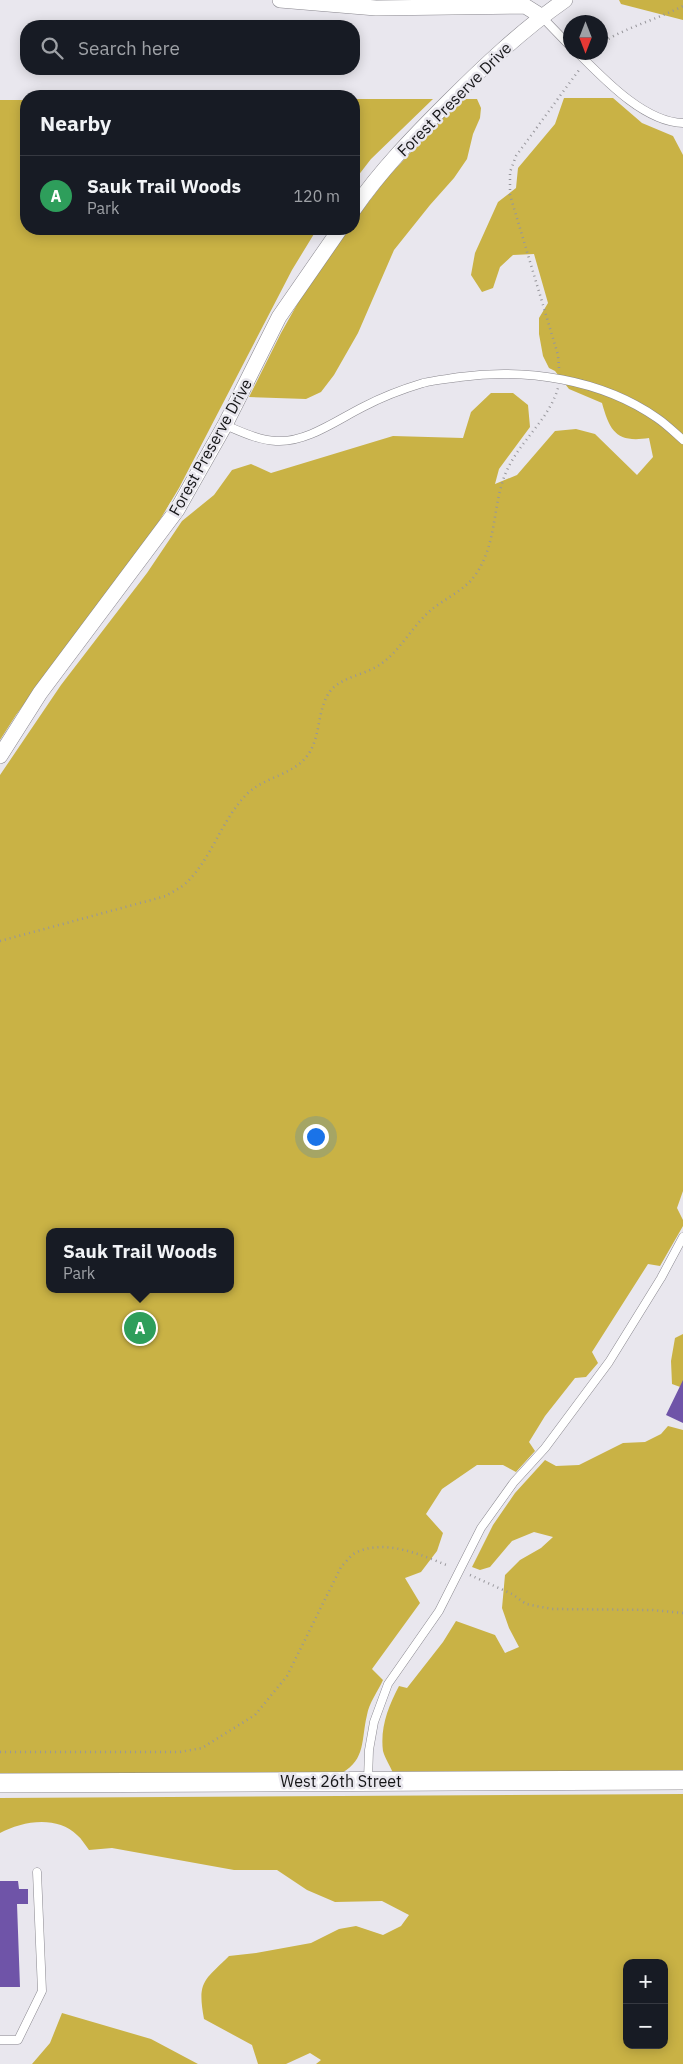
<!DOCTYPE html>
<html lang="en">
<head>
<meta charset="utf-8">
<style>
	:root { --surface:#171b24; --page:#242831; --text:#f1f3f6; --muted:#9ea1a6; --line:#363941; --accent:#8c9099 }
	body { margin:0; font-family:"IBM Plex Sans",sans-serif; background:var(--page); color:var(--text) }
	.controls { position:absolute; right:15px; bottom:15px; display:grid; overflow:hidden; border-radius:10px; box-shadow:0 2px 12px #0003 }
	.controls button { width:45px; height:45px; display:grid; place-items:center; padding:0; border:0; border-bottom:1px solid var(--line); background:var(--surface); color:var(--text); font:25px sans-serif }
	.compass { position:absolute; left:563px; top:15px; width:45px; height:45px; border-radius:50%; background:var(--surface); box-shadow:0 2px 12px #0003; rotate:180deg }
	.you { position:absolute; left:315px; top:1136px; width:18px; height:18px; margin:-12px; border:4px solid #fff; border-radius:50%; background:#1a73e8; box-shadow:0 0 0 8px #1a73e833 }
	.badge { display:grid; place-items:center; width:32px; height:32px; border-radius:50%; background:var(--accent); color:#fff; font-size:16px; font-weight:700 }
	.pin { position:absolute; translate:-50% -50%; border:2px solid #fff; box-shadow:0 1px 5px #0006 }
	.popup { position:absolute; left:46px; top:1228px; width:188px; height:65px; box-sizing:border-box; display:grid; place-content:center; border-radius:10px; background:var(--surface); filter:drop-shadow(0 1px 4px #0005); font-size:16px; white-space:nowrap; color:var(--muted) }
	.popup b { font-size:19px; color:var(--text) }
	.popup::after { content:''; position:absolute; left:50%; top:100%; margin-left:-10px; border:10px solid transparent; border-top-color:var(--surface) }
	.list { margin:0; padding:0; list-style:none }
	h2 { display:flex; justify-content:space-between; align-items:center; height:65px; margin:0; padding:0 20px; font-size:21px }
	h2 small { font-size:16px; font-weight:400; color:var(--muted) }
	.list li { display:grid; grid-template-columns:32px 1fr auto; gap:15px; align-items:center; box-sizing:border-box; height:80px; padding:0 20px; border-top:1px solid var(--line) }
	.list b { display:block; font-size:19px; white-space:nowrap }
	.list p { margin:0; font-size:16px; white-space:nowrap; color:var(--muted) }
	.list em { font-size:16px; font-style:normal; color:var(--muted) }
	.icon { flex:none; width:28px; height:28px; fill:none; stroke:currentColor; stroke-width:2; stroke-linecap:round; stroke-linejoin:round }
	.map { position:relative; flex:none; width:683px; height:2064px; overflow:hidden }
	.search { position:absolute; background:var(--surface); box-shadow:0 2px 12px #0003; left:20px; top:20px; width:340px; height:55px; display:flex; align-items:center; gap:12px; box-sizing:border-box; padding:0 18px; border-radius:20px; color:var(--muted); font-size:19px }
	.panel { position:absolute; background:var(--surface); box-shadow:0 2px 12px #0003; left:20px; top:90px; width:340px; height:145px; border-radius:20px }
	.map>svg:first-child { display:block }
	.forest { fill:#c9b245; fill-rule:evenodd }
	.building { fill:#6f54a8 }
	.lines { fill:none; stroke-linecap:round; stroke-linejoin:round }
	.service-casing { stroke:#89878e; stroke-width:9 }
	.minor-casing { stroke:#89878e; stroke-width:16 }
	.tertiary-casing { stroke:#89878e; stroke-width:20 }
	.path { stroke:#97969b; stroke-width:2.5; stroke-dasharray:1 4; stroke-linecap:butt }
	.service { stroke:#fff; stroke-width:8 }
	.minor { stroke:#fff; stroke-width:15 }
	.tertiary { stroke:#fff; stroke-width:19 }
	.labels { text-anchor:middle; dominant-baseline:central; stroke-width:5; stroke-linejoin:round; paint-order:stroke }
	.street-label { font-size:16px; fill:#151517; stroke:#e9e7ee }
</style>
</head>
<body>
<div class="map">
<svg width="683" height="2064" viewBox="0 0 683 2064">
	<rect width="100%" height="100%" fill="#e9e7ee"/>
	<!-- forest -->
	<path class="forest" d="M619,0H683V20L621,4Z
		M564,98H613L642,123L673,136L683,155V1191L677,1208L683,1220V1226L660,1266L648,1264L592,1352L598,1363L586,1377L575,1378L545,1416L529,1442L535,1451L516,1472L503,1465H477L442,1489L426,1514L443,1533L437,1551L421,1572L405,1578L420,1603L372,1669L383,1680C378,1691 369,1703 367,1715C361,1740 366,1759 342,1773L0,1775V775L61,685L147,573L182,521L214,495L232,470L251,464L271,473L393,436L463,438L471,412L491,393H513L528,405L530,427L499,469L495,484L517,475L555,431L576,429L595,434L637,475L653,457L649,438C617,443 610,432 602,403L569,389L555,371L549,368L543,356L539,334V318L548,303L534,254L513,255L500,267L493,288L482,292L471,275L475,253L498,202L516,188L518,168L555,124ZM50,1232H230V1289H50Z
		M354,99H433L371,159L354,181Z
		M460,99H477L481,108L480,118L473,134L467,159L454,178L430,205L394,250L358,333L334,375L321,392L306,399L249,397L281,333L303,294L349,229H354V221L387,178Z
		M0,100H26V229H317L292,270L179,488L158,523L16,715L0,740Z
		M683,1334V1388L672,1384L671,1361L675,1338Z
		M668,1426L683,1430V1772L393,1773C390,1766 385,1758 383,1751C380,1728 388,1707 399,1686L407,1688L443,1642L456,1621L495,1635L505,1653L519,1647L509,1628L502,1608L505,1575L520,1560L541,1548L553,1537L534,1532L512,1541L490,1567L480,1570L472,1567L493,1525L515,1493L545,1460L556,1466L579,1465L623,1443L645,1442L661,1434Z
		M683,1794V2064H316L321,2060L310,2053L286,2064H258L252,2045L204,2019C197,1981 204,1981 229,1956L256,1953L311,1943L339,1929L356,1926L383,1935L401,1926L409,1915L382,1901L335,1902L307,1890L277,1870H234L112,1848L89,1850C85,1845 82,1839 77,1835C57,1815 22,1821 0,1833V1798ZM627,1963H664V2045H627Z
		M62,2013L151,2039L198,2064H32L50,2043Z"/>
	<!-- building -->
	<path class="building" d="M683,1380V1423L666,1415Z
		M0,1881H18L19,1889H28V1904H17L20,1987H0Z"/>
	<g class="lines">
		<!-- service casing -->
		<g class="service-casing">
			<path id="service" d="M541,16L570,46
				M577,52C604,79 644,122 683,123
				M225,425C242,432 258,440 276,441C306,443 337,420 363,407C382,397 403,389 423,383C435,380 448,379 460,377C526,368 601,379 657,418C666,424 674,432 683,440
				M368,1780L369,1750L374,1722L388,1684L439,1611L481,1528L514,1482L545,1448L609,1362L661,1278L683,1237
				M0,2040H18L42,1991L37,1872"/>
		</g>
		<!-- minor casing -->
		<g class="minor-casing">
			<path id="minor" d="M280,0L376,8L525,6L541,16
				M354,209C380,171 414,136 447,103C484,66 522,30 565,0
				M0,756L40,693L177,510L225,425L279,317L340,229"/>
		</g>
		<!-- tertiary casing -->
		<g class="tertiary-casing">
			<path id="tertiary" d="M0,1783L683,1780"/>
		</g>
		<!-- path -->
		<path class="path" d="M600,44C626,27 656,20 683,6
			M559,368L558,355L510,195V172L516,156L579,70
			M0,941L166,896C172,892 179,889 185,884C212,859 221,820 247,794C264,777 293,775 307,756C322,737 316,707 332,689C344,677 362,675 376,667C399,654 411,627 431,610C443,600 464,590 473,578C499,545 491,502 508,468C522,439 549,419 558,388
			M470,1575L512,1594L526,1604L552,1609L652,1610L683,1613
			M0,1752H180L202,1748L255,1715L287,1676L341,1567C345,1563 350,1556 355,1553C385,1538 421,1555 449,1566"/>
		<!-- service -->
		<use href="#service" class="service"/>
		<!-- minor -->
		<use href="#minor" class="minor"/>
		<!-- tertiary -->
		<use href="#tertiary" class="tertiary"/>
	</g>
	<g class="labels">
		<!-- street labels -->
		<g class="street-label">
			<text transform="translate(454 99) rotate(-45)">Forest Preserve Drive</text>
			<text transform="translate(210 447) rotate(-61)">Forest Preserve Drive</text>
			<text x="341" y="1781">West 26th Street</text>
		</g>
	</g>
</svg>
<div class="controls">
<button>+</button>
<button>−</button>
</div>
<svg class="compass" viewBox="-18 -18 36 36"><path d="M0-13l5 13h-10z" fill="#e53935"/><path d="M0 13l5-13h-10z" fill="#9ea1a6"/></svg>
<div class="you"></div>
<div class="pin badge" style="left:140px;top:1328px;background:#2e9e5b">A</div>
<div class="popup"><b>Sauk Trail Woods</b>Park</div>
<div class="search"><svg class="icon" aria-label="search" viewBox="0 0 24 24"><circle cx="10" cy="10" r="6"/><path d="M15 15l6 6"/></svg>Search here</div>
<section class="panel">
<h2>Nearby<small></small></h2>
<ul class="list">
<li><span class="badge" style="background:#2e9e5b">A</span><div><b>Sauk Trail Woods</b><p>Park</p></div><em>120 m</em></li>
</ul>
</section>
</div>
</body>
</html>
